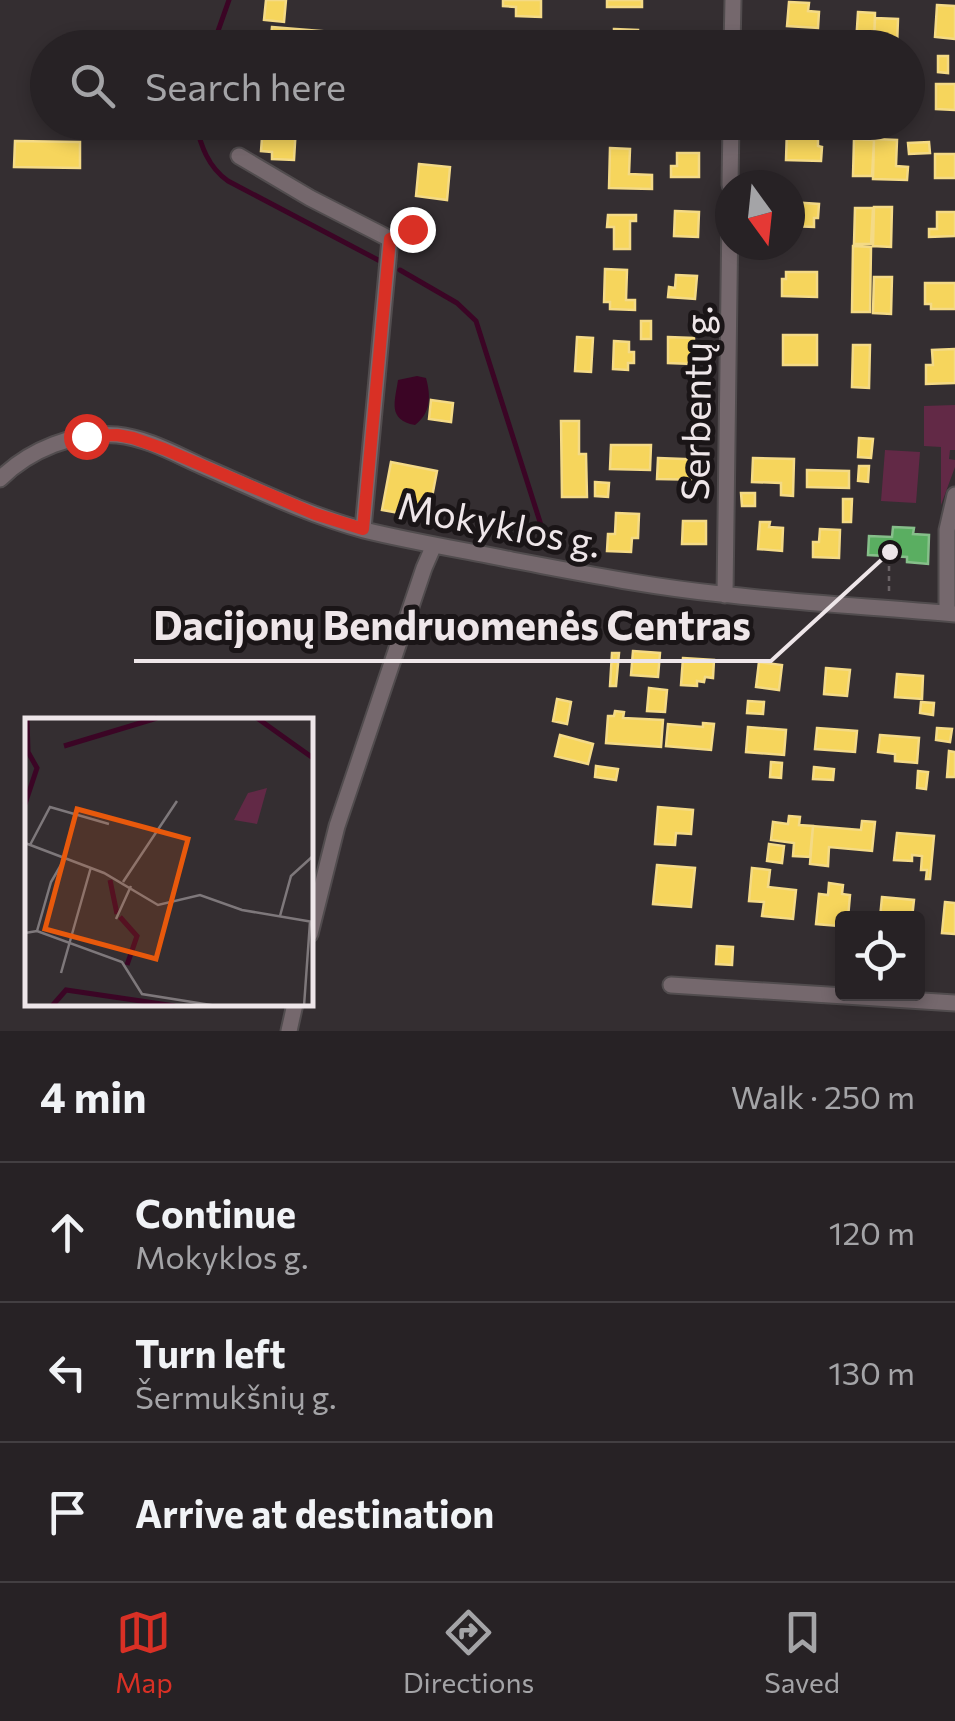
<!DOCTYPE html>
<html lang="en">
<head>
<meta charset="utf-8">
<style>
	:root { --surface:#272225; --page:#332f32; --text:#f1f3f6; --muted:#a4a4a7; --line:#433f42; --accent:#d93025 }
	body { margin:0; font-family:Commissioner,sans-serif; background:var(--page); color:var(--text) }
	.controls { position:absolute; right:30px; bottom:30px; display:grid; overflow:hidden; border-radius:10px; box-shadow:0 5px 15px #0003 }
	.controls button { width:90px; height:90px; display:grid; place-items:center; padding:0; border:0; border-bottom:2px solid var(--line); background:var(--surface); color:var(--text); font:50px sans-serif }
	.compass { position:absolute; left:715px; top:170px; width:90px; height:90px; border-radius:50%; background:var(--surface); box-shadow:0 5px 15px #0003; rotate:165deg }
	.stop { position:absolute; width:30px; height:30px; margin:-22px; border:8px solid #d93025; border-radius:50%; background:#fff }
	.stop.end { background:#d93025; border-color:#fff; box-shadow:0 2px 10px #0008 }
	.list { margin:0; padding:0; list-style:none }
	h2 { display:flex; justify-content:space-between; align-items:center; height:130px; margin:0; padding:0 40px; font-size:42px }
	h2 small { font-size:32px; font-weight:400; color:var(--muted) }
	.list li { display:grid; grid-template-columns:65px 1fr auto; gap:30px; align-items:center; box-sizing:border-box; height:140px; padding:0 40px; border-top:2px solid var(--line) }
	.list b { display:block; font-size:38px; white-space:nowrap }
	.list p { margin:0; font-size:32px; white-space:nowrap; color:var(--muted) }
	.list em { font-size:32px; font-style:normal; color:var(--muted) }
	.icon { flex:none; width:55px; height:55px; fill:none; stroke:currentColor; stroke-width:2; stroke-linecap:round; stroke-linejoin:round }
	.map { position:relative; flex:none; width:955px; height:1031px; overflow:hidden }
	.search { position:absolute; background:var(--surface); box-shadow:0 5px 15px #0003; left:30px; right:30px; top:30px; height:110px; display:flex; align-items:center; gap:25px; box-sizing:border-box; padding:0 35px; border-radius:55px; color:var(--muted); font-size:38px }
	.sheet { height:550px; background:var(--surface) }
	nav { display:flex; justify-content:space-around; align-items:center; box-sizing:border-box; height:140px; border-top:2px solid var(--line); background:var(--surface); font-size:28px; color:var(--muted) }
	nav a { display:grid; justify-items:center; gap:5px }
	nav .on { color:var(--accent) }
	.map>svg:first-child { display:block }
	.green { fill:#622946 }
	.water { fill:#3b0525 }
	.homes { fill:#f6d55c; stroke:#f4da86; stroke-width:2.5 }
	.public { fill:#5aae61; stroke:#86bf8a; stroke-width:2.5 }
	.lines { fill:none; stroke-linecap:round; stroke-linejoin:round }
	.stream { stroke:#3b0525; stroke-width:5 }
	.minor-casing { stroke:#514c4e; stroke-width:19 }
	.path { stroke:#6b6467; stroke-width:2.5; stroke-dasharray:5 5; stroke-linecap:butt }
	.minor { stroke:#75686d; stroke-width:15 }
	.route { stroke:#d93025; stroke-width:12 }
	.labels { text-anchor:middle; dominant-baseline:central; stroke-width:10; stroke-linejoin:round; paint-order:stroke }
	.street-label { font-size:38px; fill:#eee6e9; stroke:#1a1517 }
	.inset-river { fill:none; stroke:#3b0525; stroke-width:5 }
	.inset-road { fill:none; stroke:#7e787b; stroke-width:2.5 }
	.view { fill:#e8590c; fill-opacity:0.15; stroke:#e8590c; stroke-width:5 }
	.inset-edge { fill:none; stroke:#eee6e9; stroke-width:5 }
	.leader { fill:none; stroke:#eee6e9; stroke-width:4 }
	.callout-dot { fill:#eee6e9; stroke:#1a1517; stroke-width:4 }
	.callout-label { font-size:40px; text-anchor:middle; font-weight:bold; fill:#eee6e9; stroke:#1a1517; stroke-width:10; stroke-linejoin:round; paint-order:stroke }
</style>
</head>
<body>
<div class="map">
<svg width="955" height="1031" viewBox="0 0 955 1031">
	<rect width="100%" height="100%" fill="#342e31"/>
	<!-- green -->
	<path class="green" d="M955,405V450H950L949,459L955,460V467L941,505V447L924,446V406Z
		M885,450L920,452L916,503L881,501Z"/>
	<!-- water -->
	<path class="water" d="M417,376L426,378C431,396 431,413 415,425C387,420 395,401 398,380Z"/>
	<!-- homes -->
	<path class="homes" d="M266,0H286L284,22L264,20Z
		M503,0H541V17L516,16V7L503,6Z
		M607,0H642V7H607Z
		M789,2L809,3L808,11L819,12L818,28L787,26Z
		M937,5L955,6V39L935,37Z
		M858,12L875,13L874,44H856Z
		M875,18L898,19L897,46L874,44Z
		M272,27L344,33L342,48H270Z
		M614,29L638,30L637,48H614Z
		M379,33L414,36L413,48H364L365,36L379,37Z
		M675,33L703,34L702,48L675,46Z
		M420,37L485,43V48H419Z
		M494,42L537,44V48H493Z
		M938,56H948V73L938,72Z
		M936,84H955V110L936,109Z
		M430,122H468V132L449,130V126L430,125Z
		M825,122H852V132L824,131Z
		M263,124L296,126L294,160L272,159V152L261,151Z
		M787,128L818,129V146L822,147L821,161L786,160Z
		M854,139L874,140L872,176H853Z
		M874,139L897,140L896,166L908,167L907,180L873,179Z
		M15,141L80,142V168L14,167Z
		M929,142L930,153L909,154L908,143Z
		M610,148L630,149L629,174L652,175V189L609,188Z
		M677,153H699V177H671V166H677Z
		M935,154H955V178H935Z
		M419,164L450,167L447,200L416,196Z
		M790,202L819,204L818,218H814V227L790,226Z
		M874,207H892L891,247L873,246Z
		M855,208H873L871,244H854Z
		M675,211L699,212L698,237L674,236Z
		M937,212H955V236L929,237V229H937Z
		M608,215H636V221H630V249H614V227H607Z
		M853,246L871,247L870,312H852Z
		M605,269L627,270L626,300H635V310L610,309V302H604Z
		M786,272H817V297L782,296V279H786Z
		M676,275L697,276L695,299L668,297L669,287L675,288Z
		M874,277H892L891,314L873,313Z
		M925,283H955V309H931V304H925Z
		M641,321H651V339H641Z
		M783,335H817V365H783Z
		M577,337L593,338L591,372L575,371Z
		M668,337L694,338V347H699V358L692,357V364L668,363Z
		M614,341L629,342V352H634V363H628V370L613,369Z
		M853,345H870L869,388L852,387Z
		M955,349V383L926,384V365H933L932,350Z
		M431,400L453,403L451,422L429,419Z
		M561,421H579V454H586L587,497H562Z
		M859,438L873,439L871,458L858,457Z
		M611,445H651L650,470L610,469Z
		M658,458L709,460L708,480L657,479Z
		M753,458L794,459L793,496L781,495V483L752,482Z
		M391,462L437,471L428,518L382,510Z
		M859,466H869L868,482L858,481Z
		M807,470L849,471V488L807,487Z
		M595,482L609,483L608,497L595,496Z
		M741,493H755V506H742Z
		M843,499H852L851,522H843Z
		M616,513L639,514L638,538H632L631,552L607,551L608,534H615Z
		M683,521H706V544H682Z
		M760,522H770L769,527L783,528L782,551L758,549Z
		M820,529L840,530L839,558L813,557V542H819Z
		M633,651L660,653L658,677L631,675Z
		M612,653H619L616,686H610Z
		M683,658L714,660L713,678L705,677L704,682L697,681V686L681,685Z
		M759,662L782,665L779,690L756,687Z
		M826,668L850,670L847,696L824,694Z
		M897,674L923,676L922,699L895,697Z
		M649,688L667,690L665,712L647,711Z
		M557,699L571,702L567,724L553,721Z
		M748,701L764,702L763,714L747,713Z
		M921,702L934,703L933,715L920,713Z
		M615,711L624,712L623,718L663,720L661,747L606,743L608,716H614Z
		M703,723L714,724L711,750L666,746L668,724L703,727Z
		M748,727L786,730L784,755L746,752Z
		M817,728L857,731L855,752L815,749Z
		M937,728L952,729L950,742L936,740Z
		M560,735L593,744L588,764L555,756Z
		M880,735L919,738L917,763L895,761V754L878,752Z
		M949,751L955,752V777H947Z
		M771,762L782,763L781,778L770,777Z
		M596,766L618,769L616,780L595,777Z
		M814,767L834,769L833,780L813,779Z
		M918,771L928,772L926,789L917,788Z
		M658,807L693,810L691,834L676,833L675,845L655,844Z
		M789,816L800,817L799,825L813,826L810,857L793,856L794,843L771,840L773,822L788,824Z
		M862,821L875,822L872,851L829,847L828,866L810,864L813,826L861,830Z
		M897,833L934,836L930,879H926L927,870H921L922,856L912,855V861L894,860Z
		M769,844L784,846L782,863L767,861Z
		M657,865L695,868L691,907L653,904Z
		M752,868L770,870L768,887L796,890L793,919L762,916L764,902L749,901Z
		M829,883L843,885L842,894L850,895L848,918L838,922V926L816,924L819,894L828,895Z
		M882,897L914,900L912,918H880Z
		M945,902L955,903V934L942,933Z
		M717,946L733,947L732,965L716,964Z"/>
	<!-- public -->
	<path class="public" d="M893,527L914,528L913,534L929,535L928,564L907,562V557L868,555L869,536L892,537Z"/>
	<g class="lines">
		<!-- stream -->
		<path class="stream" d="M212,48L229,0
			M195,122C201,146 208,167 228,181L380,261
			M400,270L457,303L476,321L548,547"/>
		<!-- minor casing -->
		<g class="minor-casing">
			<path id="minor" d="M732,48L733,0
				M239,156L310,198L390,239
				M730,185L731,122
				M0,479C29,450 75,431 117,435C147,438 175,454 202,466C255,489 308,515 364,530C413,542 463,550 512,560C582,573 651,587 721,594C799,603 877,607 955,614
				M363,529L390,239L411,229
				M725,595L730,212
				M947,613V530L955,495
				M310,934L337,826L424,568L434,545
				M671,985L955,1003
				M289,1031L295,1004"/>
		</g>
		<!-- path -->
		<path class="path" d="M889,591V559"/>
		<!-- minor -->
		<use href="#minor" class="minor"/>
	</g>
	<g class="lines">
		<!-- route -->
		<path class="route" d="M86,436L117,435L133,438L164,449L315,514L363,529L390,239L412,229"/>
	</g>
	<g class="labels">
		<!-- street labels -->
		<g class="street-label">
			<text transform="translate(695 403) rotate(-89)">Serbentų g.</text>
			<text transform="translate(500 523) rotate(11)">Mokyklos g.</text>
		</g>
	</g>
	<!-- overview -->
	<g transform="translate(25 718)">
		<rect width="288" height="288" fill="#342e31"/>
		<path d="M242,70L232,106L209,102L223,75Z" fill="#622946"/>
		<path class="inset-river" d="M232,0L288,40M39,28L132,0M0,86L12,50L3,34L2,0M85,162L92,196M95,199L112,218L102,247M27,288L41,272L150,288"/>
		<path class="inset-road" d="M0,125L79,155L133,187L175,177L217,192L288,204M5,127L25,89L84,106M98,164L152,83M255,198L266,158L288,138M91,201L106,168M12,213L26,164L40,140M0,215L12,213L97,244L117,276L192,288M36,255L66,149M279,288L285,204"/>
		<path class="view" d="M52,91L163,121L131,241L20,211Z"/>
		<rect width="288" height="288" class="inset-edge"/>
	</g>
	<!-- callouts -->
	<path class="leader" d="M890 552L771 661H134"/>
	<circle class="callout-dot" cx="890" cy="552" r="10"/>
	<g class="callout-label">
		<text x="452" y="640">Dacijonų Bendruomenės Centras</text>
	</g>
</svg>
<div class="controls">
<button><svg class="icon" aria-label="locate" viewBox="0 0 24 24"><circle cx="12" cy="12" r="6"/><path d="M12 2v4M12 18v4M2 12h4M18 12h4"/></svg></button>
</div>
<svg class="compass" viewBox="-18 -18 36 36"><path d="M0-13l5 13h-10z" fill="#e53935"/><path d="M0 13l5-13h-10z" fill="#a4a4a7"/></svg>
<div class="stop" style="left:86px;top:436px"></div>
<div class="stop end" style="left:412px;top:229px"></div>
<div class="search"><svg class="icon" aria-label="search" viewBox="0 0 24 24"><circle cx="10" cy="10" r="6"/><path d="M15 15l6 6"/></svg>Search here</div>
</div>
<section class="sheet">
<h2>4 min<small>Walk · 250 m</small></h2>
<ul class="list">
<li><svg class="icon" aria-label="ahead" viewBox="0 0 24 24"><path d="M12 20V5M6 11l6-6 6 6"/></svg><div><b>Continue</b><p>Mokyklos g.</p></div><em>120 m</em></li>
<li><svg class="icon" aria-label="left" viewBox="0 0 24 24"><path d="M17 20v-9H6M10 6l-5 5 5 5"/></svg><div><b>Turn left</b><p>Šermukšnių g.</p></div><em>130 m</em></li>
<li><svg class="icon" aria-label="arrive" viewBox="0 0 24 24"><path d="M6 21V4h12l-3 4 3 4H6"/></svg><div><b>Arrive at destination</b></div></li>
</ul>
</section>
<nav>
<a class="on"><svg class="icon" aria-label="map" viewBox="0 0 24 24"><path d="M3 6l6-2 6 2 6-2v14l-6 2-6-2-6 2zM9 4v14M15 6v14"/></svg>Map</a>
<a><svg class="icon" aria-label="directions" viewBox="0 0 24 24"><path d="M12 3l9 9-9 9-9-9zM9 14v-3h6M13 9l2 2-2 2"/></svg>Directions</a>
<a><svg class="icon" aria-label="saved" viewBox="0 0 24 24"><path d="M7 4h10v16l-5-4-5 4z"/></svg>Saved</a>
</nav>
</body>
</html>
